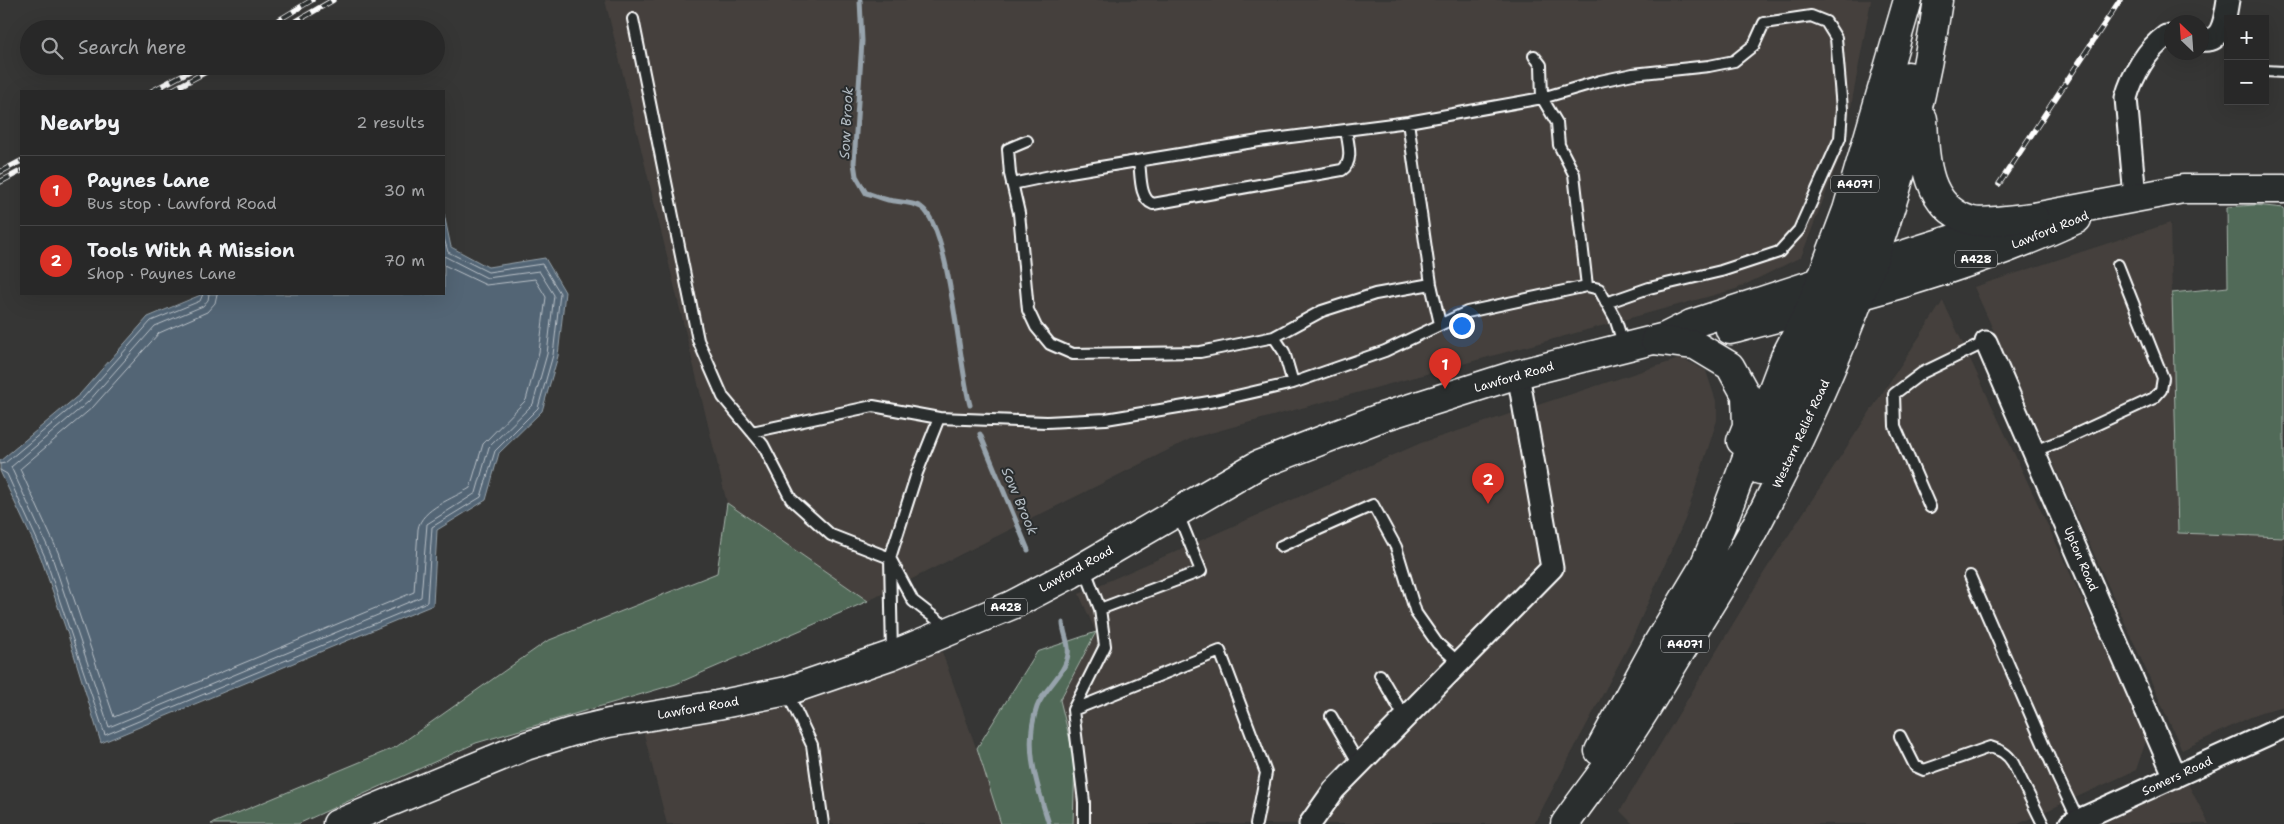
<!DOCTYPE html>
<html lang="en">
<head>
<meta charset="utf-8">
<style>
	:root { --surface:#282828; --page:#303030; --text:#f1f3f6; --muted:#a5a6a8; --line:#444445; --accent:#d93025 }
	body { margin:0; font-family:"Shantell Sans",sans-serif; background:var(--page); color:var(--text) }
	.controls { position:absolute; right:15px; top:15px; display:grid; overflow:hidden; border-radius:0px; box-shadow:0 5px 20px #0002 }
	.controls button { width:45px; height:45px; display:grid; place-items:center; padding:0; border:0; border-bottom:1px solid var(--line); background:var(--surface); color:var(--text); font:25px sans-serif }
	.compass { position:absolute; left:2164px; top:15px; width:45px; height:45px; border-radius:50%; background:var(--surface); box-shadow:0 5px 20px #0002; rotate:335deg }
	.you { position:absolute; left:1461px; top:325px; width:18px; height:18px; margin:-12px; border:4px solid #fff; border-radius:50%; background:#1a73e8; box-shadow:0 0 0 8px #1a73e833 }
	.badge { display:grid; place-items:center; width:32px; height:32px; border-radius:50%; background:var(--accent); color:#fff; font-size:16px; font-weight:700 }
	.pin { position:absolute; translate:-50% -41px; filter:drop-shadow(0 1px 2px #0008) }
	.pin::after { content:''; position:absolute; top:26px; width:18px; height:15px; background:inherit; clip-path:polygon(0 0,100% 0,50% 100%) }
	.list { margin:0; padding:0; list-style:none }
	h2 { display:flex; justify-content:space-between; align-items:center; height:65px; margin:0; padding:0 20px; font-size:21px }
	h2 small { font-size:16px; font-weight:400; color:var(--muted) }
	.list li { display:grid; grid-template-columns:32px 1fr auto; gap:15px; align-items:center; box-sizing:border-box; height:70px; padding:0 20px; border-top:1px solid var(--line) }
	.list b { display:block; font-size:19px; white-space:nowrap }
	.list p { margin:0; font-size:16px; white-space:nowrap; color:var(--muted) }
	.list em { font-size:16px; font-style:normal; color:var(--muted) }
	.icon { flex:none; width:28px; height:28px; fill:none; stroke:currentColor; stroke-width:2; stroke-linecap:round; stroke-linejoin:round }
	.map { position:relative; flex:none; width:2284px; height:824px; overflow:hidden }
	.search { position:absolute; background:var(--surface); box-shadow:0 5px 20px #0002; left:20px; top:20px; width:425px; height:55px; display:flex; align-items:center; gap:12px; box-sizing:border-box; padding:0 18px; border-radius:28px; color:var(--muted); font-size:19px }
	.panel { position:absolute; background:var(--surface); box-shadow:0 5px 20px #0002; left:20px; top:90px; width:425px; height:205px; border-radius:0px }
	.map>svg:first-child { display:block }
	.built { fill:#45413d }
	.green { fill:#516a58; stroke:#a8b4ac }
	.water { fill:#526575; stroke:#97a3ac }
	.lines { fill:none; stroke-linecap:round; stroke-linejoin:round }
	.shore { stroke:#bac1c8; stroke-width:1 }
	.stream { stroke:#97a3ac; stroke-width:5 }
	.lane-casing { stroke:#fff; stroke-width:14 }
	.street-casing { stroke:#fff; stroke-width:25 }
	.primary-casing { stroke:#fff; stroke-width:31 }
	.highway-casing { stroke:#fff; stroke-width:31 }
	.lane { stroke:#2a2d2e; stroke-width:10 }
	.street { stroke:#2a2d2e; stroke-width:21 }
	.primary { stroke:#2a2d2e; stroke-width:28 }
	.highway { stroke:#2a2d2e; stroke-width:28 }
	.rail-casing { stroke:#fff; stroke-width:5.5 }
	.rail { stroke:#2a2d2e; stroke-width:4; stroke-dasharray:11; stroke-linecap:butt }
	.labels { text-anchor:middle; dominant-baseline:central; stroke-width:4; stroke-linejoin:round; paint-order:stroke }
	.shield { fill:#2a2d2e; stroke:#bfc0c0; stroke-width:1 }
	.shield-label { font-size:11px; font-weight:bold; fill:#fff }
	.street-label { font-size:12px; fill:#fff; stroke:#2a2d2e }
	.water-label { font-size:14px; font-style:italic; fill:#b1bac1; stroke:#2a2d2e }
</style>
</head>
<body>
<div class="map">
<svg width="2284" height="824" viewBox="0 0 2284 824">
	<rect width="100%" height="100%" fill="#363635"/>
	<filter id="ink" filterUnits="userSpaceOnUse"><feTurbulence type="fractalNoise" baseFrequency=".02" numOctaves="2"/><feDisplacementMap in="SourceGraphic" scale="10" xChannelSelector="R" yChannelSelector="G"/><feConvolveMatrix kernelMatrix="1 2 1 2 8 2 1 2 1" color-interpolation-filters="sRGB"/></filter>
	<g filter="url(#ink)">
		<!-- built -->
		<path class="built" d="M605,0H1871L1843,149L1801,257L1736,289L1192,438L868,601L727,503Z
			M2170,223L2178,532L2284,537V706L2261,712L2182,750L1974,287Z
			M1943,301L2147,738L2136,770L2018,824H1633L1620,811L1765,571Z
			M1682,358L1706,371L1717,404V420L1686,517L1630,643L1534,824H1073L1075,760L1060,700L1096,632L1079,594L1421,443Z
			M942,652L1003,824H667L643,730Z
			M2188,784L2209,824H2101Z"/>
		<!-- green -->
		<path class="green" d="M2255,205L2284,208V537L2178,533L2172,293L2228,287L2227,207Z
			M727,503L868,601L676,684L476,743L298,824H211L396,747L547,641L717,573Z
			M1096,632L1060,700L1075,760L1073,824H1001L977,748L1037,652Z"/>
		<!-- water -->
		<path class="water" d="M444,214L451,247L488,267L545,258L565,292L558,356L542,411L499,453L486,500L437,530L433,605L101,743L68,635L41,558L0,471V461L80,394L148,317L203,294H444Z"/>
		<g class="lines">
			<!-- shore -->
			<path class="shore" d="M209,294L208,300L203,306L155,326L88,402L11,467L51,554L109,727L421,597L427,524L476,493L489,447L533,404L547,354L554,295L539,271L487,278L444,256
				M217,294L215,303L207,312L159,333L93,407L20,469L58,552L114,717L414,592L418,529C421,509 454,498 470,488L483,444L526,400L539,352L546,297L535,279L486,285L444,265
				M0,464L5,463L83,398L151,321L200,301L203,294
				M0,470L7,474L45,557L105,735L427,602L432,527L481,497L495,451L538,408L553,355L560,293L542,264L488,272L448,252L444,238"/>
			<!-- stream -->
			<path class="stream" d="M860,0L862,41L854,163L856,176L866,193C874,195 880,198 888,200C898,202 912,202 921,207C950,226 959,368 970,405
				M980,434L1028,550
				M1049,824C1037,785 1023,747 1037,707C1044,688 1066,674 1068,654C1070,644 1063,633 1063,623"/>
			<!-- lane casing -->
			<g class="lane-casing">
				<path id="lane" d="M633,19L698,340L723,397L763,445L791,499L831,535L890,558L913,601L949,629
					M1534,56L1541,65L1542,98L1557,123L1559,145L1574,174L1587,286
					M2265,71L2284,72
					M1408,122L1431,284L1440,324
					M1027,141L1008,149L1010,174L1019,213L1028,310L1036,327L1050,344L1073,354L1200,352L1274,337L1284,352L1293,383
					M1139,161C1141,174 1139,199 1153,204L1342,170C1354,162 1348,143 1346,130
					M1012,184L1070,172L1259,141L1408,122L1542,98L1600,81L1633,74L1709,66L1734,61L1754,45L1764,23L1811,16L1826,22L1836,38L1842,109L1840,138L1799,230L1779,252L1721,271L1649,288L1606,303
					M1274,337L1322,311L1375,294L1431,284
					M752,432L873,406L939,418
					M2034,451L2063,440L2154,398L2161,390L2163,378L2118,265
					M1930,507L1895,426L1894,394L1922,373L1986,342
					M1281,546L1373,505L1396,547L1416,613L1437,643L1459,663
					M1084,567L1100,609L1105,646L1073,710L1084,802V824
					M1970,576L2058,778L2078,820
					M1100,609L1201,571L1178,514
					M892,654L890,558L917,473L939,418L1047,422L1106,419L1215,401L1293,383L1385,351L1467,312L1587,286L1599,289L1615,318L1624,346
					M1380,675L1405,718
					M787,692L812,745L823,824
					M1073,710L1220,651L1266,773L1256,824
					M1331,716L1359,764
					M1900,736L1915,766L1924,770L1990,747C2000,750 2007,753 2013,763L2043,824"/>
			</g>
			<!-- street casing -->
			<g class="street-casing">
				<path id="street" d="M2202,40C2224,43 2225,16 2228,0
					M2135,197L2126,98C2132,76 2147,49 2166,36L2172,37
					M1986,342L2175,777
					M1310,824L1334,790L1552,568L1518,374
					M2070,824L2284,727"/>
			</g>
			<!-- primary casing -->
			<g class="primary-casing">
				<path id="primary" d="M1730,330C1847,300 1967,270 2077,219
					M337,824L526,746L571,732L609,723L717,705L787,691L892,655L1012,605L1071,574L1258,465L1382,417L1518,374L1665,337L1691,324L1921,249L1978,231L2034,217L2183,189H2284"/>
			</g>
			<!-- highway casing -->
			<g class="highway-casing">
				<path id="highway" d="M1923,119C1925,157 1925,205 1969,220C1981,225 2019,218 2034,217
					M1834,284L1856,247L1908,76
					M1655,340L1695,345L1730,366L1746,395L1747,426L1741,441
					M1760,470L1800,384L1831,304L1837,293L1853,272
					M1599,751L1659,641L1704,566L1721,526L1785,357L1810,309L1847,210L1908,0
					M1565,824C1585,795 1607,768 1627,738C1645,712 1661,684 1678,656C1708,607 1740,558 1766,506C1848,347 1913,178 1938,0"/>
			</g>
			<!-- lane -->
			<use href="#lane" class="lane"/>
			<!-- street -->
			<use href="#street" class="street"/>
			<!-- primary -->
			<use href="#primary" class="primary"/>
			<!-- highway -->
			<use href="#highway" class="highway"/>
			<!-- rail casing -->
			<g class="rail-casing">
				<path id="rail" d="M264,29L312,0
					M283,29L333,0
					M152,91L199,66
					M170,91L217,66
					M0,172L21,161
					M0,182L21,171
					M1999,184L2120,0"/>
			</g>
			<!-- rail -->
			<use href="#rail" class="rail"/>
		</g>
	</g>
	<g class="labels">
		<!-- shield labels -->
		<g class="shield">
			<rect x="1831" y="175.5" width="48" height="17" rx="4"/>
			<rect x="1955" y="250.5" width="42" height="17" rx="4"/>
			<rect x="985" y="598.5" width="42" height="17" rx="4"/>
			<rect x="1661" y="635.5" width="48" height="17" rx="4"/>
		</g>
		<g class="shield-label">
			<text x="1855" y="184">A4071</text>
			<text x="1976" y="259">A428</text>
			<text x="1006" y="607">A428</text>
			<text x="1685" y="644">A4071</text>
		</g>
		<!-- street labels -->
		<g class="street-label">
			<text transform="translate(2050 230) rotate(-22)">Lawford Road</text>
			<text transform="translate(1514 377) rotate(-16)">Lawford Road</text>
			<text transform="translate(1801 434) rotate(-65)">Western Relief Road</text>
			<text transform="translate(2081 559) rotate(67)">Upton Road</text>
			<text transform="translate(1076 569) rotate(-29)">Lawford Road</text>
			<text transform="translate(698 708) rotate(-10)">Lawford Road</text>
			<text transform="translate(2177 776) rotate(-25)">Somers Road</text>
		</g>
		<!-- water labels -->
		<g class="water-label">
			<text transform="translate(846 123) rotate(-87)">Sow Brook</text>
			<text transform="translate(1020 501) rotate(67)">Sow Brook</text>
		</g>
	</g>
</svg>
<div class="controls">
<button>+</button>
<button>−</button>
</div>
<svg class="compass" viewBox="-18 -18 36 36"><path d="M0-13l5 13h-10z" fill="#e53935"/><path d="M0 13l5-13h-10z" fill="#a5a6a8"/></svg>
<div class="you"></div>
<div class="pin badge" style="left:1445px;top:389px">1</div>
<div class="pin badge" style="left:1488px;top:504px">2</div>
<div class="search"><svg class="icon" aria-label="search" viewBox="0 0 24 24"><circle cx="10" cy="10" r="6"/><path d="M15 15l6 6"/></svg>Search here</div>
<section class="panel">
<h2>Nearby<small>2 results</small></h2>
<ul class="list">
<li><span class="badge">1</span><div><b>Paynes Lane</b><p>Bus stop · Lawford Road</p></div><em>30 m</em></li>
<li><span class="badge">2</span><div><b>Tools With A Mission</b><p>Shop · Paynes Lane</p></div><em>70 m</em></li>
</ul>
</section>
</div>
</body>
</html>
